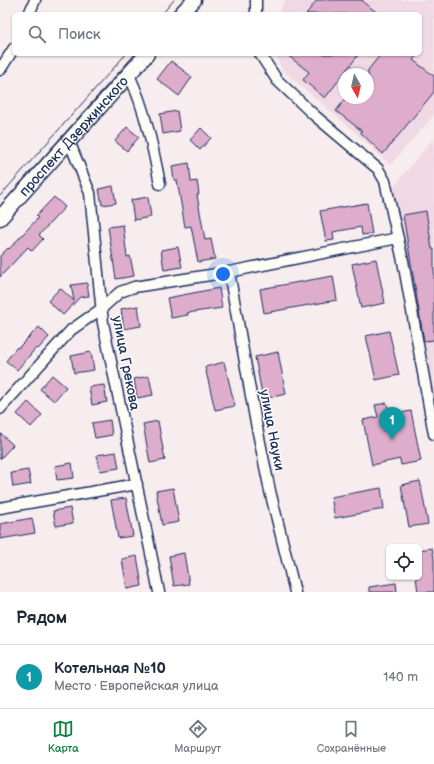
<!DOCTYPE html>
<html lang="ru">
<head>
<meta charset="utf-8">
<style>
	:root { --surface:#fff; --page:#f2f2f3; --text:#1f2937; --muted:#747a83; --line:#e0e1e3; --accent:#0b8043 }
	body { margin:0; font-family:"Balsamiq Sans",sans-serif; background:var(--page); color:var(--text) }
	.controls { position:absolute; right:12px; bottom:12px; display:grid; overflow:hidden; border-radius:6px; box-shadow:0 1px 3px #0004 }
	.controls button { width:36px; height:36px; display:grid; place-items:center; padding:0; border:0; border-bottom:1px solid var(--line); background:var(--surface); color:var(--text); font:20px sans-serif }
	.compass { position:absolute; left:338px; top:68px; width:36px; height:36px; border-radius:50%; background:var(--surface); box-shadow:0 1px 3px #0004; rotate:172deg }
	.you { position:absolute; left:223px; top:274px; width:14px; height:14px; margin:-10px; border:3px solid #fff; border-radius:50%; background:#1a73e8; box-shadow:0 0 0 6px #1a73e833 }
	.badge { display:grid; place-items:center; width:26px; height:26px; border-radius:50%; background:var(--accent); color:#fff; font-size:13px; font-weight:700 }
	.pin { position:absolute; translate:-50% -33px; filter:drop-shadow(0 1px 2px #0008) }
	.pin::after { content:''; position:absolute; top:21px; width:14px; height:12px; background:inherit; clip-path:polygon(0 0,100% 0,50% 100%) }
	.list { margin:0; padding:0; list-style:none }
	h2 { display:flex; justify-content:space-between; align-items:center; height:52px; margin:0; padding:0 16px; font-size:17px }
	h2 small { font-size:13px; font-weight:400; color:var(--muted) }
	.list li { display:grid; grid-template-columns:26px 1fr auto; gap:12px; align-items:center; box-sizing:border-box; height:64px; padding:0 16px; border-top:1px solid var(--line) }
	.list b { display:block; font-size:15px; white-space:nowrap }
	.list p { margin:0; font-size:13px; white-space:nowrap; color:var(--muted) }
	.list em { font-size:13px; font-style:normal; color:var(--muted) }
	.icon { flex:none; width:22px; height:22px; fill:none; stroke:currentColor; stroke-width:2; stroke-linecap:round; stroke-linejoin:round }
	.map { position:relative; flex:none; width:434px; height:592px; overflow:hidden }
	.search { position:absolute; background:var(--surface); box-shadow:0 1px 3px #0004; left:12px; right:12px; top:12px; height:44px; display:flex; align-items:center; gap:10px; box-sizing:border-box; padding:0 14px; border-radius:6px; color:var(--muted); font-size:15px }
	.sheet { height:116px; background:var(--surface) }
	nav { display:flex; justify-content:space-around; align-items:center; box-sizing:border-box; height:56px; border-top:1px solid var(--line); background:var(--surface); font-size:11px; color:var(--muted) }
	nav a { display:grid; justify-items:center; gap:2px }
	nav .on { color:var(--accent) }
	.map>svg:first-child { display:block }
	.built { fill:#f0d9e4; fill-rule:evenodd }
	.building { fill:#dfadcc; stroke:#1b2f5e }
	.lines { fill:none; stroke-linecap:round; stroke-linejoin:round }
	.street-casing { stroke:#1b2f5e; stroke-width:13 }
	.secondary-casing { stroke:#1b2f5e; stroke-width:17 }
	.street { stroke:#fdfcf7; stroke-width:10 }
	.secondary { stroke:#fdfcf7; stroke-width:14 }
	.tram { stroke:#1b2f5e; stroke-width:1 }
	.labels { text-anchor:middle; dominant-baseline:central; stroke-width:3; stroke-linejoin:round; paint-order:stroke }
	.street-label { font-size:14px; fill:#1b2f5e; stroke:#fdfcf7 }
</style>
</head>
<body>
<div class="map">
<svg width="434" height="592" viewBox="0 0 434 592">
	<rect width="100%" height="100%" fill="#f7ecee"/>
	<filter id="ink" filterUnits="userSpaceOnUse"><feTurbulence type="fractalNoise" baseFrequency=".025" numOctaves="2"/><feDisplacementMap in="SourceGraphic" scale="8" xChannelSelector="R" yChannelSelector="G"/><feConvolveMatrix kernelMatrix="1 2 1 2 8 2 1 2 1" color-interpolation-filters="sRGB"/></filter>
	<g filter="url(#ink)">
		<!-- built -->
		<path class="built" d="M285,0H434V115L390,165L354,131L282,70L276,54H420V14H278ZM344,74H368V98H344Z
			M434,138V402L390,191Z"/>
		<!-- building -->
		<path class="building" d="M317,0H363V2L379,14H306Z
			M286,54H359L325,98L303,80L309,72Z
			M381,54H418L413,60L434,76V92L383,154L360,132L362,131L336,111L346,98H368V70Z
			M171,61L192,77L179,96L157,79Z
			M177,111L180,131L163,134L160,114Z
			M127,127L139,137L127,151L115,141Z
			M201,128L211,138L200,150L190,140Z
			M189,163L191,182L197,181L199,194L197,195L205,240L211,239L215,259L198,262L191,226L185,227L177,180H174L172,166Z
			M113,186L116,203L102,205L99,189Z
			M54,197L65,207L39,235L43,239L32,251L28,247L0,277V256L8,248L9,249L38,218L36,216Z
			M148,197L151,217L134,220L131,200Z
			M367,203L372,234L362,235L361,227L333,232L334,240L326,241L320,211Z
			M426,211L432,249H434V340L424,341L403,215Z
			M123,225L127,257L130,256L134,276L116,279L108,227Z
			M178,247L182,267L164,270L161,250Z
			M376,259L385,303L361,308L352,264Z
			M333,276L337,300L264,313L260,289Z
			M87,283L89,296L80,297L63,315L48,301L60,288L74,301L71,285Z
			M219,288L222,308L187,313L188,315L171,318L167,298Z
			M138,306L141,326L124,329L121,309Z
			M39,327L49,337L38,349L36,348L17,370L6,361L17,347L18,348Z
			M389,331L399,375L376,380L366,336Z
			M91,352L94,370L74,373L71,356Z
			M278,352L286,394L263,399L255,357Z
			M224,362L235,406L215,410L205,367Z
			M52,375L66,387L54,401L40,389Z
			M149,376L153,395L137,398L134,379Z
			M104,385L107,402L92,405L89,387Z
			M28,402L42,415L31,427L17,414Z
			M387,403L389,415L411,411L421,461L401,465L400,459L372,465L363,420L378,417L375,405Z
			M110,420L112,435L95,438L92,423Z
			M158,421L165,460L150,463L143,424Z
			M0,433L13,445L0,459Z
			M116,452L119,468L100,471L97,455Z
			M72,463L74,478L57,480L55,466Z
			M28,470L31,484L13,487L11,473Z
			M420,481L428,524L409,527L401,485Z
			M173,488L179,522L162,525L156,491Z
			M381,488L384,509L335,518L331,497Z
			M126,498L133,536L118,538L111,500Z
			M70,508L73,523L56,526L53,511Z
			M32,518L35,533L0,539V524Z
			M432,548L434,558V592H418L416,577H419V550Z
			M184,553L189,584L174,586L169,556Z
			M137,556L142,586L127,589L122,559Z
			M396,583L397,592H369V587Z"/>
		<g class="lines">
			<!-- street casing -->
			<g class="street-casing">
				<path id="street" d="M256,0V14
					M29,14L35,0
					M260,54L277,80L314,115L378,169L385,181L403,261L434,434
					M0,70L14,48
					M129,75C145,108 153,148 160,184
					M69,141L90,193L103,323L159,592
					M229,272L255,418L270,491L295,592
					M0,409L71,330L101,309L120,292L134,287L229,272L398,238
					M0,508L137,484"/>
			</g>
			<!-- secondary casing -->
			<g class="secondary-casing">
				<g id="secondary">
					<path d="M181,14L194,0"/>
					<path id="s1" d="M0,218L147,54"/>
				</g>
			</g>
			<!-- street -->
			<use href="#street" class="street"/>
			<!-- secondary -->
			<use href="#secondary" class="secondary"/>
			<!-- tram -->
			<path class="tram" d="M162,14L174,0
				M170,14L183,0
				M0,196L126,54
				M0,206L135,54"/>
		</g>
	</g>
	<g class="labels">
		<!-- street labels -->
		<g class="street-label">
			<text stroke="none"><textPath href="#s1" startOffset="110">проспект Дзержинского</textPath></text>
			<text transform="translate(126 363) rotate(79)">улица Грекова</text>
			<text transform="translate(272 430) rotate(79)">улица Науки</text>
		</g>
	</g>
</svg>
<div class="controls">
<button><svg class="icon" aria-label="locate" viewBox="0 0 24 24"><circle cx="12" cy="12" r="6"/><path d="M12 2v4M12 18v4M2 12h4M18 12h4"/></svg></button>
</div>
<svg class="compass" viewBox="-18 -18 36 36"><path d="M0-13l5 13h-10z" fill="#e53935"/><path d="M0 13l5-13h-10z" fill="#747a83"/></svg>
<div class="you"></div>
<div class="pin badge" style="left:392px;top:440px;background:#0f9aa8">1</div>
<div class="search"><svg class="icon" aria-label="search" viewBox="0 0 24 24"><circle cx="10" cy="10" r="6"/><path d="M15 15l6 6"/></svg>Поиск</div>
</div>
<section class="sheet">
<h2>Рядом<small></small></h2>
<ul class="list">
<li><span class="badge" style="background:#0f9aa8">1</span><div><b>Котельная №10</b><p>Место · Европейская улица</p></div><em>140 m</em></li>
</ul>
</section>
<nav>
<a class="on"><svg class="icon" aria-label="map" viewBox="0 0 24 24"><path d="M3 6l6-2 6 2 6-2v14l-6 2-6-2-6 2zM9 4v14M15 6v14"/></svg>Карта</a>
<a><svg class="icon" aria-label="directions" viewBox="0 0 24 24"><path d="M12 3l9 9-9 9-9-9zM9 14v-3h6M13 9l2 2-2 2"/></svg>Маршрут</a>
<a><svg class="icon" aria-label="saved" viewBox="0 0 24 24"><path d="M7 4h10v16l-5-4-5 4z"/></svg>Сохранённые</a>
</nav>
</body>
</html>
